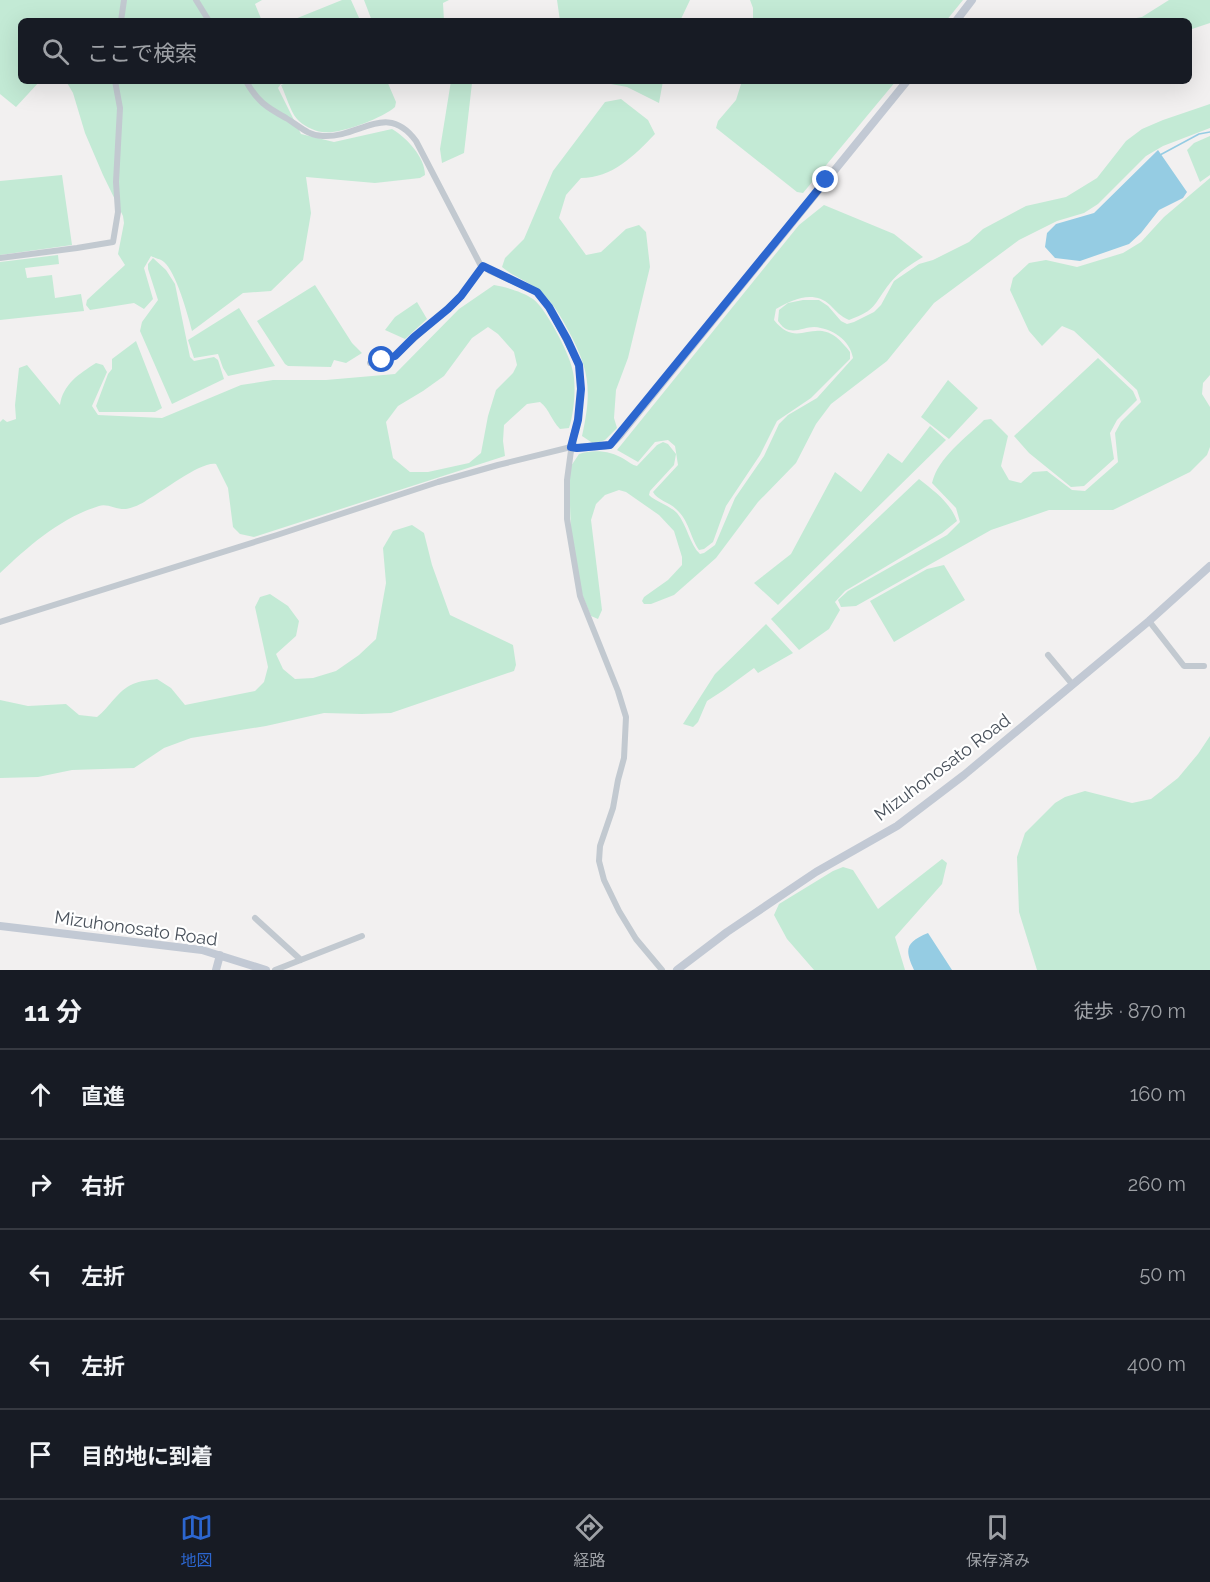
<!DOCTYPE html>
<html lang="ja">
<head>
<meta charset="utf-8">
<style>
	:root { --surface:#171b24; --page:#20242c; --text:#f1f3f6; --muted:#9ea1a6; --line:#363941; --accent:#2c66cf }
	body { margin:0; font-family:Raleway,"Noto Sans JP",sans-serif; background:var(--page); color:var(--text) }
	.stop { position:absolute; width:18px; height:18px; margin:-14px; border:4px solid #2c66cf; border-radius:50%; background:#fff }
	.stop.end { background:#2c66cf; border-color:#fff; box-shadow:0 2px 6px #0008 }
	.list { margin:0; padding:0; list-style:none }
	h2 { display:flex; justify-content:space-between; align-items:center; height:78px; margin:0; padding:0 24px; font-size:26px }
	h2 small { font-size:20px; font-weight:400; color:var(--muted) }
	.list li { display:grid; grid-template-columns:39px 1fr auto; gap:18px; align-items:center; box-sizing:border-box; height:90px; padding:0 24px; border-top:2px solid var(--line) }
	.list b { display:block; font-size:22px; white-space:nowrap }
	.list em { font-size:20px; font-style:normal; color:var(--muted) }
	.icon { flex:none; width:33px; height:33px; fill:none; stroke:currentColor; stroke-width:2; stroke-linecap:round; stroke-linejoin:round }
	.map { position:relative; flex:none; width:1210px; height:970px; overflow:hidden }
	.search { position:absolute; background:var(--surface); box-shadow:0 6px 24px #0002; left:18px; right:18px; top:18px; height:66px; display:flex; align-items:center; gap:15px; box-sizing:border-box; padding:0 21px; border-radius:9px; color:var(--muted); font-size:22px }
	.sheet { height:528px; background:var(--surface) }
	nav { display:flex; justify-content:space-around; align-items:center; box-sizing:border-box; height:84px; border-top:2px solid var(--line); background:var(--surface); font-size:16px; color:var(--muted) }
	nav a { display:grid; justify-items:center; gap:3px }
	nav .on { color:var(--accent) }
	.map>svg:first-child { display:block }
	.green { fill:#c3ead5; fill-rule:evenodd }
	.water { fill:#95cce3 }
	.lines { fill:none; stroke-linecap:round; stroke-linejoin:round }
	.stream { stroke:#95cce3; stroke-width:1.5 }
	.street { stroke:#c2c9d0; stroke-width:6 }
	.secondary { stroke:#c2c9d4; stroke-width:8 }
	.route { stroke:#2c66cf; stroke-width:8 }
	.labels { text-anchor:middle; dominant-baseline:central; stroke-width:4.5; stroke-linejoin:round; paint-order:stroke }
	.street-label { font-size:18px; fill:#49515b; stroke:#fff }
</style>
</head>
<body>
<div class="map">
<svg width="1210" height="970" viewBox="0 0 1210 970">
	<rect width="100%" height="100%" fill="#f2f0f0"/>
	<!-- green -->
	<path class="green" d="M0,0H262L255,4L262,21H21V81H40L16,107L0,94Z
		M342,0H351L360,20L290,21Z
		M364,0H449L443,3L444,21H372Z
		M557,0H690L680,21H560Z
		M750,0H963L946,21H753V8Z
		M1169,0H1210V23L1189,30V21H1120L1142,17Z
		M66,81H283L278,88L301,134L334,142L392,129C407,138 425,157 425,175L420,178L375,183L306,177L311,213L303,260L271,291L243,293L192,331C188,315 176,272 164,262C161,259 154,258 151,256L144,268L153,299L144,309L134,303L90,310L86,305L87,300L125,265L118,254L124,223L123,216L103,175L85,133L73,93Z
		M292,81H387L396,102L395,107C383,118 339,135 322,132C314,131 302,125 297,119C290,111 286,95 281,85Z
		M451,81L472,83L464,153L442,163L440,149Z
		M595,81H663L659,103L627,87Z
		M742,81H896L803,193L797,192L716,128L718,121L736,100Z
		M621,99L648,120L655,134C634,156 612,178 581,178L566,195L559,218L586,255L601,252L626,229L639,225L646,232L650,267L628,358L616,390L614,418L617,428L605,440L594,444L582,436C592,391 590,370 568,330C560,315 553,303 541,292C530,282 514,277 502,267L505,258L524,239L553,171L605,102Z
		M1210,104V128L1163,146L1146,156L1098,204L1084,213L1057,221L1019,240L934,303L887,361L831,404L816,424L796,463L758,502L716,558L674,595L651,604H644L642,601L644,597L668,580L682,565V557L674,531L659,515L626,492L619,490L605,495L596,504L591,520L602,610L598,619L591,616L582,594L571,534L569,477L571,466L579,454C594,449 611,451 624,459C629,462 632,465 637,466L657,445L663,442L668,444L676,454L674,465L650,491L649,495C656,502 669,505 677,513C687,525 690,545 700,554L704,553L715,545L735,498L764,456L779,424L788,415L817,398L853,358C850,340 832,328 814,327C806,327 797,332 789,330C784,329 781,325 778,321L779,310L788,303L803,300H819L828,306L841,321L847,324L854,322L874,312L881,305L894,281L919,264L933,260L969,242L983,229L1026,206L1066,197L1097,178L1126,141L1142,129L1163,120Z
		M1210,136V175L1200,182L1187,150L1194,143Z
		M62,175L72,245L0,255V181Z
		M1210,178V375L1203,383L1202,394L1210,407V447L1207,455L1190,472L1113,510H1049L991,530L856,606L841,607L838,600L848,591L947,535L960,522L956,508L932,483C938,457 966,438 984,420L991,419L1008,436L1001,466L1009,480L1021,483L1033,472L1047,471L1072,490L1085,491L1118,462L1115,433L1121,422L1141,402L1137,390L1074,331L1062,326L1042,346L1029,331L1010,290L1013,278L1029,263L1046,260L1077,267L1123,253L1141,242L1164,217Z
		M824,205L894,234L923,257C911,264 899,272 890,283C872,306 878,309 849,320C840,316 837,312 830,305C814,290 793,299 776,309L774,320C797,349 811,319 836,337C841,341 846,347 850,352V359L811,398L777,421L760,455L726,506L713,542L704,549L699,550C690,537 689,520 676,509C669,502 657,500 653,492L678,465L675,446L668,440L655,442L638,462L617,450L799,225Z
		M58,255L59,264L25,268L27,278L52,275L55,298L81,294L84,311L0,320V262Z
		M153,258L166,270L175,284L190,357L194,361L214,357L218,360L224,379L172,404L140,331L142,322L158,300L148,269V264Z
		M315,285L352,343L362,353L346,363L334,360L331,367L288,366L285,364L257,321Z
		M494,285C506,287 523,292 533,299C545,307 569,353 572,368C577,384 574,413 569,428L560,429C551,420 550,410 540,402L527,404L504,425L503,441L505,456L254,537L240,534L233,527L228,488L216,464C201,461 162,492 147,500C142,504 132,508 126,509C117,510 107,503 99,506C60,518 29,546 0,573V422L3,419L7,422L16,419L15,405L19,368L27,365L60,405C63,384 79,374 96,363L103,365L107,372L92,406L98,415L162,418L241,385L273,380H326L395,374L459,309ZM488,327L498,334L514,352L517,365L513,373L496,390L488,416L481,453L469,463L428,472H410L393,458L386,422L398,406L423,391L444,376L472,338Z
		M417,302L427,319L405,339L385,330L395,317Z
		M239,308L275,366L228,376L223,368L218,354L194,358L188,340Z
		M136,341L162,408L155,412H99L96,406L108,374L112,369V359Z
		M1098,358L1133,391L1137,400L1117,420L1110,433L1114,459L1084,486L1071,487L1029,453L1014,436Z
		M948,380L978,408L949,439L921,417Z
		M930,426L946,440L778,605L754,583L791,554L835,472L861,492L888,453L902,463Z
		M919,479C934,491 950,502 957,521L942,533L845,591L835,602L840,610L829,629L799,650L771,619Z
		M412,525L424,533L432,565L450,615L513,645L516,665L514,671L391,713L362,714L324,713L266,726L191,738L164,748L134,768L72,770L38,777L0,778V700L28,706L66,704L79,715L97,717C110,707 118,690 133,684C140,681 150,680 157,679L171,688L185,705L255,691L264,682L268,667L255,607L260,597L270,594L288,606L299,621L296,636L276,654L283,669L295,679L313,678L336,671L359,655L376,639L386,583L383,548L393,531Z
		M944,565L965,600L894,642L870,601L927,569Z
		M766,624L793,653L758,673L754,668L724,690L707,701L698,722L693,727L683,724L715,674Z
		M1210,736V970H1037L1019,912L1017,857L1025,833L1055,803L1065,797L1085,791L1132,803L1151,799L1178,778L1198,754Z
		M942,859L947,863L942,884L895,937L905,970H814L787,939L774,915L779,904L833,871L843,867L853,870L878,909Z"/>
	<!-- water -->
	<path class="water" d="M1158,150L1187,192L1183,198L1159,210L1141,233L1129,244L1080,261L1055,258L1045,247L1047,233L1056,224L1094,213Z
		M928,933L952,970H914C904,949 906,942 928,933Z"/>
	<g class="lines">
		<!-- stream -->
		<path class="stream" d="M1160,155L1199,134L1210,132"/>
		<!-- street -->
		<path class="street" d="M196,0L209,21
			M121,21L124,0
			M246,81C257,101 266,107 286,118C298,125 308,136 323,136C360,138 387,101 416,141L480,264L490,271L537,292L549,307L579,365L581,389L578,420L573,436L567,480V519L580,596L618,691L626,717L624,758L618,780L613,808L600,846L599,861L604,880L619,911L636,939L662,970
			M0,258L77,248L113,242L118,212L116,182L120,108L115,81
			M370,363L395,356L461,296L483,266
			M1149,621L1184,666H1204
			M0,622L277,535L438,482L498,465L571,447
			M1048,655L1073,685
			M255,918L301,960
			M275,970L362,936"/>
		<!-- secondary -->
		<path class="secondary" d="M956,21L972,0
			M571,447L577,448L610,445L619,436L907,81
			M0,926L202,950L266,970
			M216,970L220,955
			M677,970L727,932L816,872L897,826L964,775L1149,621L1210,566"/>
	</g>
	<g class="lines">
		<!-- route -->
		<path class="route" d="M382,360L395,356L414,337L448,309L461,296L483,266L537,292L549,307L567,339L579,365L581,389L578,420L571,447L577,448L610,445L826,180"/>
	</g>
	<g class="labels">
		<!-- street labels -->
		<g class="street-label">
			<text transform="translate(942 767) rotate(-37)">Mizuhonosato Road</text>
			<text transform="translate(136 928) rotate(8)">Mizuhonosato Road</text>
		</g>
	</g>
</svg>
<div class="stop" style="left:382px;top:360px"></div>
<div class="stop end" style="left:826px;top:180px"></div>
<div class="search"><svg class="icon" aria-label="search" viewBox="0 0 24 24"><circle cx="10" cy="10" r="6"/><path d="M15 15l6 6"/></svg>ここで検索</div>
</div>
<section class="sheet">
<h2>11 分<small>徒歩 · 870 m</small></h2>
<ul class="list">
<li><svg class="icon" aria-label="ahead" viewBox="0 0 24 24"><path d="M12 20V5M6 11l6-6 6 6"/></svg><div><b>直進</b></div><em>160 m</em></li>
<li><svg class="icon" aria-label="right" viewBox="0 0 24 24"><path d="M7 20v-9h11M14 6l5 5-5 5"/></svg><div><b>右折</b></div><em>260 m</em></li>
<li><svg class="icon" aria-label="left" viewBox="0 0 24 24"><path d="M17 20v-9H6M10 6l-5 5 5 5"/></svg><div><b>左折</b></div><em>50 m</em></li>
<li><svg class="icon" aria-label="left" viewBox="0 0 24 24"><path d="M17 20v-9H6M10 6l-5 5 5 5"/></svg><div><b>左折</b></div><em>400 m</em></li>
<li><svg class="icon" aria-label="arrive" viewBox="0 0 24 24"><path d="M6 21V4h12l-3 4 3 4H6"/></svg><div><b>目的地に到着</b></div></li>
</ul>
</section>
<nav>
<a class="on"><svg class="icon" aria-label="map" viewBox="0 0 24 24"><path d="M3 6l6-2 6 2 6-2v14l-6 2-6-2-6 2zM9 4v14M15 6v14"/></svg>地図</a>
<a><svg class="icon" aria-label="directions" viewBox="0 0 24 24"><path d="M12 3l9 9-9 9-9-9zM9 14v-3h6M13 9l2 2-2 2"/></svg>経路</a>
<a><svg class="icon" aria-label="saved" viewBox="0 0 24 24"><path d="M7 4h10v16l-5-4-5 4z"/></svg>保存済み</a>
</nav>
</body>
</html>
